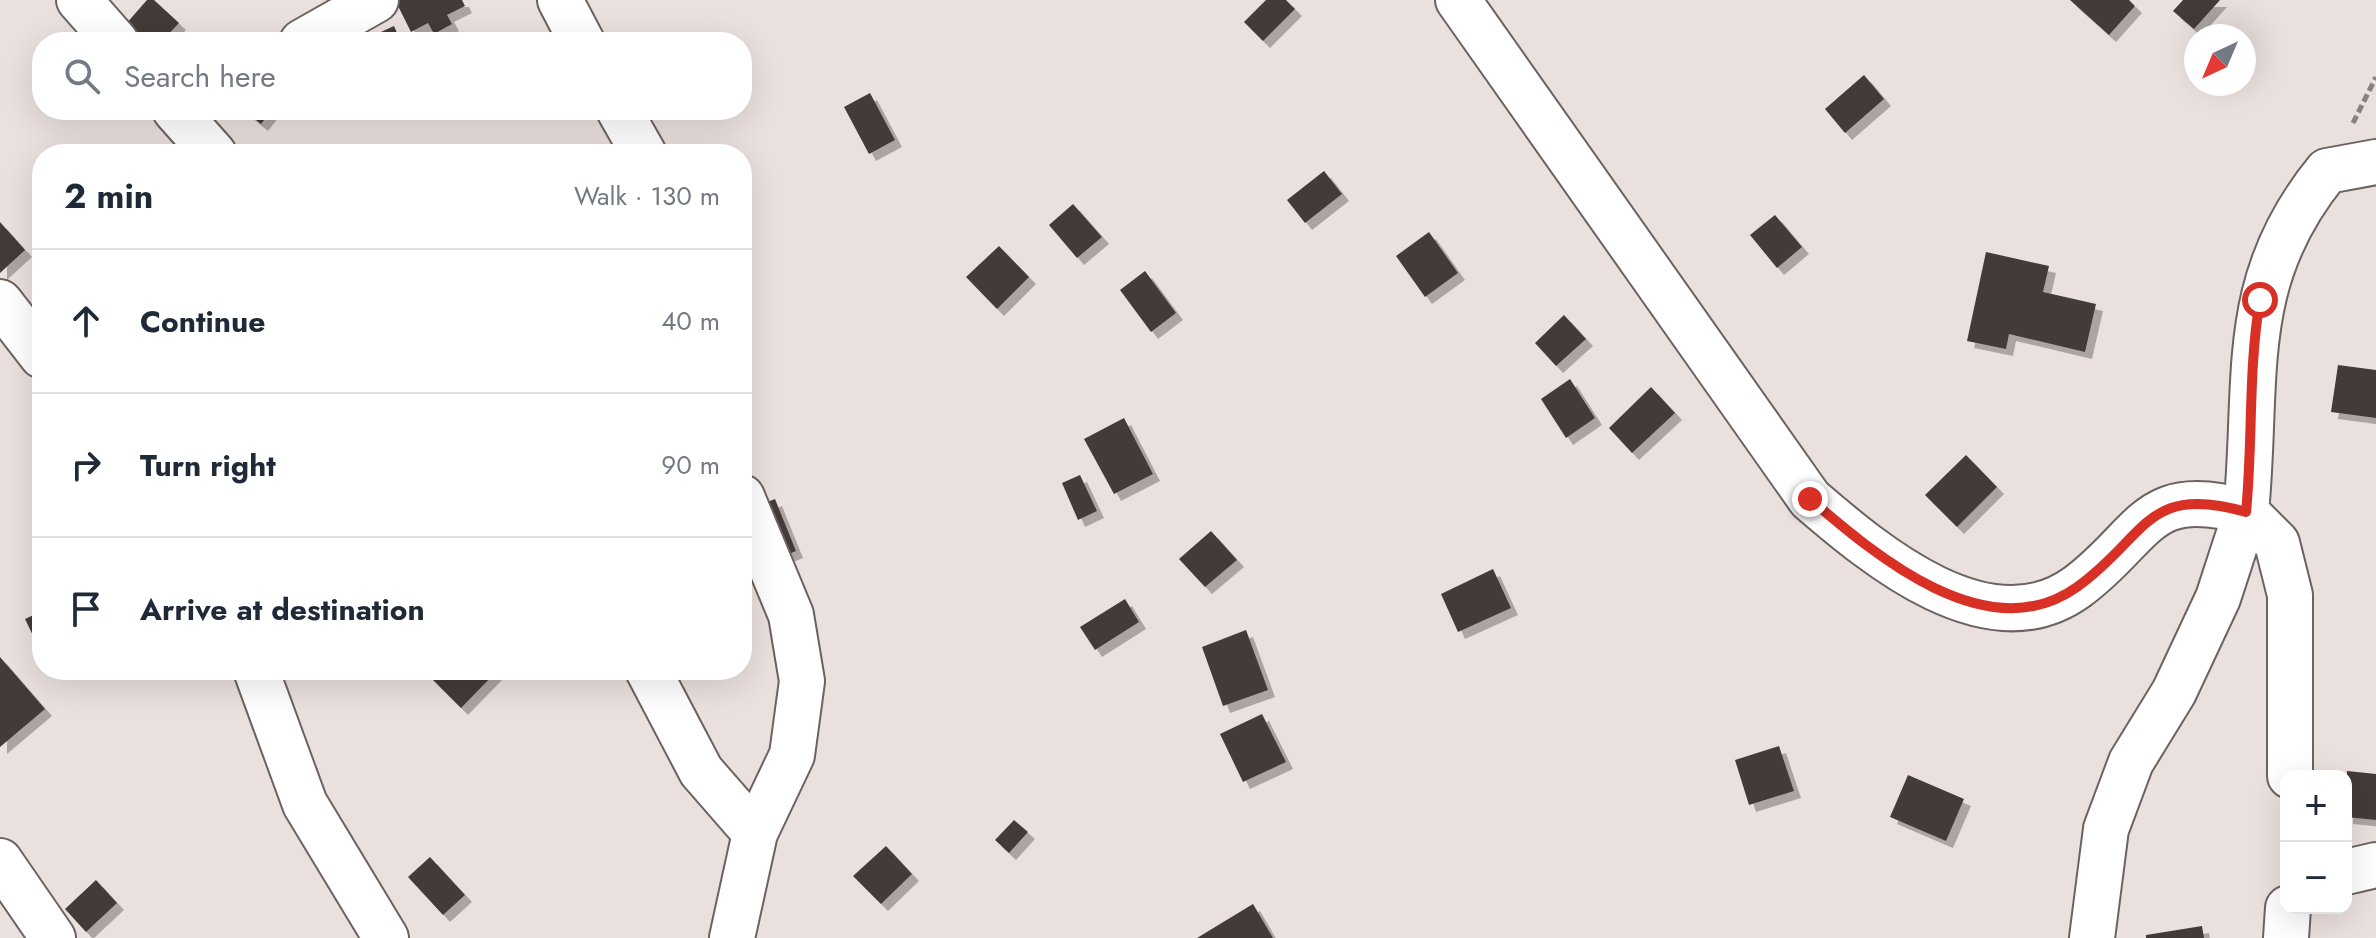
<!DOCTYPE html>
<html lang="en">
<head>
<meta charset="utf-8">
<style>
	:root { --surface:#fff; --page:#f2f2f3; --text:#1f2937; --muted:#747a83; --line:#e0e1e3 }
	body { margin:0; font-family:Jost,sans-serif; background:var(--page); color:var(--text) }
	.controls { position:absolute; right:24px; bottom:24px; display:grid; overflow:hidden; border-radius:16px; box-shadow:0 8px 32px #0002 }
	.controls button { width:72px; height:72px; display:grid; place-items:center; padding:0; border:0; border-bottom:2px solid var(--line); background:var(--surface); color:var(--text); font:40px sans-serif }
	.compass { position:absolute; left:2184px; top:24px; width:72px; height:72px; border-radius:50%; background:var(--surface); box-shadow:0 8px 32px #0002; rotate:224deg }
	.stop { position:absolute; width:24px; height:24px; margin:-18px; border:6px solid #d93025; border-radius:50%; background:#fff }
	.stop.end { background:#d93025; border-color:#fff; box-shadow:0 2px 8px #0008 }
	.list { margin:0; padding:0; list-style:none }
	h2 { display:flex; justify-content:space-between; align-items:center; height:104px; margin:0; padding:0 32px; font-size:34px }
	h2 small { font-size:26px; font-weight:400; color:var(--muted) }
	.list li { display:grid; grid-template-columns:52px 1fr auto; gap:24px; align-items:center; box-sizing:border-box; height:144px; padding:0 32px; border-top:2px solid var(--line) }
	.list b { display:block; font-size:30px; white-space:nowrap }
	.list em { font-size:26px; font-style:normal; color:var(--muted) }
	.icon { flex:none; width:44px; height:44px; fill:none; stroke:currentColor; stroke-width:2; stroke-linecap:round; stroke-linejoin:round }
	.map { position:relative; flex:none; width:2376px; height:938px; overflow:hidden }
	.search { position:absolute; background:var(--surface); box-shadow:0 8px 32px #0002; left:32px; top:32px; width:720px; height:88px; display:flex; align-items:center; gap:20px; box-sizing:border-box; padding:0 28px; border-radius:32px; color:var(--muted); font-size:30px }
	.panel { position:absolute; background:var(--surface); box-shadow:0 8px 32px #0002; left:32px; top:144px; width:720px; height:536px; border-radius:32px }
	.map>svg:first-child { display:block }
	.building { fill:#433b39; filter:url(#shadow) }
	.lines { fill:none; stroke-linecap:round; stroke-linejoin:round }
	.minor-casing { stroke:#6c6361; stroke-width:48 }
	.path { stroke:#88817f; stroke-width:5; stroke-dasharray:8 4; stroke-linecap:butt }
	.minor { stroke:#fff; stroke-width:44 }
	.route { stroke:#d93025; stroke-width:10 }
</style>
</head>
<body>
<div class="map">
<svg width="2376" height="938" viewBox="0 0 2376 938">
	<defs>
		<filter id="shadow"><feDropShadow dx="7" dy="7" stdDeviation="0" flood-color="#0004"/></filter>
	</defs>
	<rect width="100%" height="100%" fill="#eae0de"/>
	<!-- building -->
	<path class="building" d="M147,0H154L179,23L161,42H128L118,33Z
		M395,0H462L465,6L447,15L452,24L434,34L428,23L411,32Z
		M1266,0H1286L1295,9L1263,41L1244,22Z
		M2070,0H2129L2135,6L2109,35Z
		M2183,0H2220L2194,29L2173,11Z
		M394,26L401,42H359Z
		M1864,75L1884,99L1845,133L1825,109Z
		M870,93L895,140L869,154L844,107Z
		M244,110H272L261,124Z
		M1324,171L1342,194L1305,223L1287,200Z
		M1073,204L1102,237L1077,258L1049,225Z
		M1775,215L1802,247L1777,268L1750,235Z
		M0,222L25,250L0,273Z
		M1429,232L1458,273L1425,297L1396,256Z
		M999,246L1029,277L997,309L966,277Z
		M1986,252L2049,266L2043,292L2096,304L2085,352L2009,334L2006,349L1967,341Z
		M1145,271L1176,313L1151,332L1120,290Z
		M1564,315L1586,339L1556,366L1535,343Z
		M2338,365L2376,370V418L2331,412Z
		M1570,379L1595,418L1566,438L1541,399Z
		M1651,387L1675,413L1632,453L1609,428Z
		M1124,418L1153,474L1114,494L1084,439Z
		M1966,455L1997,487L1957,527L1925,495Z
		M1080,475L1097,511L1078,520L1062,483Z
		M775,499L796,551L753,569L742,512Z
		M1211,531L1237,560L1205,587L1179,559Z
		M1493,569L1511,608L1458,632L1441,594Z
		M1125,599L1139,622L1095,650L1080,627Z
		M42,611V654L25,619Z
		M1246,630L1268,690L1223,706L1202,647Z
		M0,657L45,709L0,747Z
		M438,670H498L461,708L431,678Z
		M1262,714L1286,762L1243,782L1220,734Z
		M1779,746L1794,791L1749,805L1735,760Z
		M2347,771L2376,774V820L2346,817Z
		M1908,775L1964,799L1946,841L1890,817Z
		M1014,820L1028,832L1009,853L995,840Z
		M886,846L912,874L881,904L853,876Z
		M430,857L465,895L443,915L408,877Z
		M96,880L117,903L86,932L65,909Z
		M1253,904L1273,938H1197Z
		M2202,926L2204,938H2146V935Z"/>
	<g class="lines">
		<!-- minor casing -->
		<g class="minor-casing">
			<path id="minor" d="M79,0L116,42
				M560,0L582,42
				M1458,0L1810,499C1875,555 1989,651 2077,587C2146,536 2145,483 2246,512L2218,598L2174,692L2131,762L2106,829L2092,938
				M302,42L376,0
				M175,110L214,154
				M619,110L644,154
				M0,302L42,356
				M256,670L305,804L386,938
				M648,670L701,771L755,833
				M2290,776V595L2277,543L2246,512C2259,379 2236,282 2327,171L2376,162
				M0,861L53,938
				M2346,872L2376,865
				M732,938L755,833L792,755L802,681L791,615L742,497
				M2286,938L2288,908"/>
		</g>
		<!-- path -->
		<path class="path" d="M2353,123L2376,77"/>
		<!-- minor -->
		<use href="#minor" class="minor"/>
	</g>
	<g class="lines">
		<!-- route -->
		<path class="route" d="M1810,499C1875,555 1988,651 2077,587C2147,537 2145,483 2246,512C2253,442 2248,369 2260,300"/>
	</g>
</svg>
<div class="controls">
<button>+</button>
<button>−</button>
</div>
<svg class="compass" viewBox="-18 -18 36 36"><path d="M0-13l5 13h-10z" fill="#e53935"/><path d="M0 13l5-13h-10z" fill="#747a83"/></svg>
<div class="stop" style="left:2260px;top:300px"></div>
<div class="stop end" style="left:1810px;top:499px"></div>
<div class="search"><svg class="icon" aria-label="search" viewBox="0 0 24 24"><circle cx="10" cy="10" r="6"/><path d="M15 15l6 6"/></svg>Search here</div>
<section class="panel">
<h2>2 min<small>Walk · 130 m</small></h2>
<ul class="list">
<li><svg class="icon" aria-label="ahead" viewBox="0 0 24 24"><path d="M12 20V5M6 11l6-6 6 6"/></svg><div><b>Continue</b></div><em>40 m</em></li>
<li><svg class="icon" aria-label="right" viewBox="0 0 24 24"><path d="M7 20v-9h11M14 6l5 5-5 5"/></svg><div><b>Turn right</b></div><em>90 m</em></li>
<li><svg class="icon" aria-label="arrive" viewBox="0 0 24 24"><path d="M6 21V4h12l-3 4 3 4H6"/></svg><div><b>Arrive at destination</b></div></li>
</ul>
</section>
</div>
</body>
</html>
